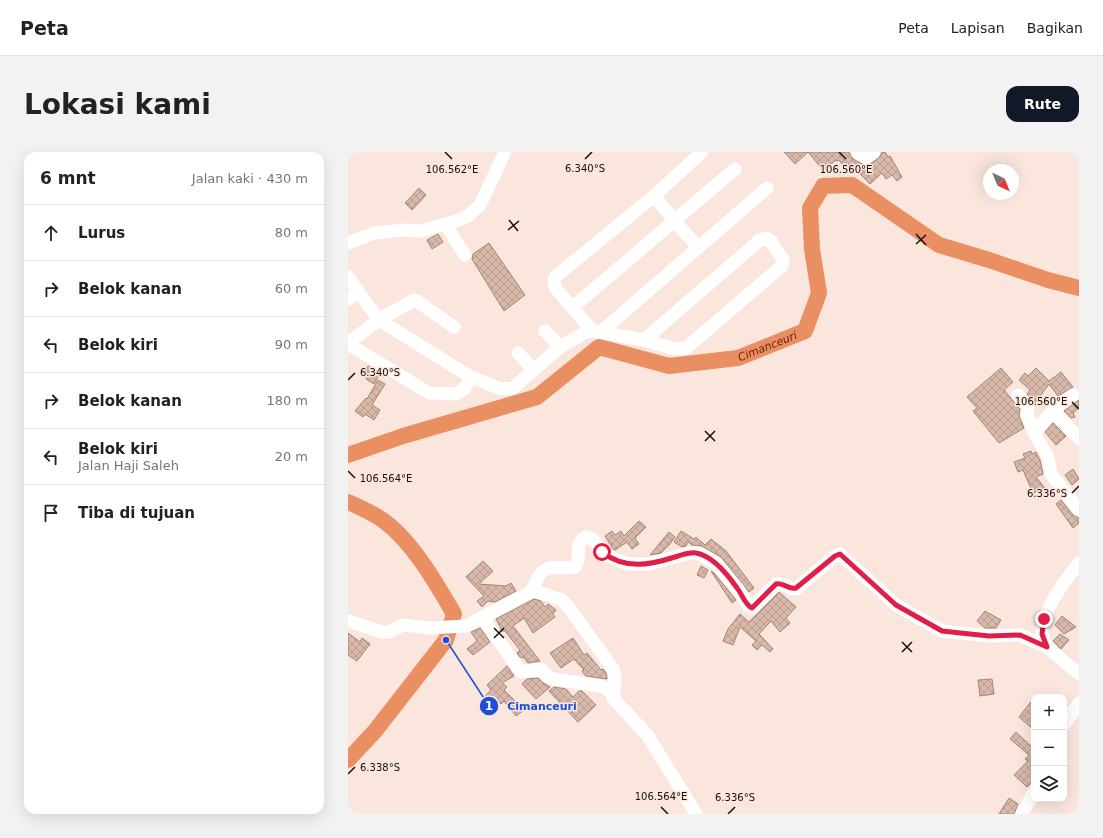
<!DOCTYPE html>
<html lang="id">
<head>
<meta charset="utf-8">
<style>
	:root { --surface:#fff; --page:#f2f2f2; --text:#222; --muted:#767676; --line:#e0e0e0; --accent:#111827 }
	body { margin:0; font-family:"DejaVu Sans",sans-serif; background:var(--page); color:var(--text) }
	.controls { position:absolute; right:12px; bottom:12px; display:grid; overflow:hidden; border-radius:8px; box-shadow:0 4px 16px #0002 }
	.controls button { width:36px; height:36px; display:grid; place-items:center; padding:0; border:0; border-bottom:1px solid var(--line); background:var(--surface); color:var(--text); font:20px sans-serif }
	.compass { position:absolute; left:635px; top:12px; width:36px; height:36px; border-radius:50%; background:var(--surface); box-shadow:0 4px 16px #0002; rotate:137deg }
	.stop { position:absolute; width:12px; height:12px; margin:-9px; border:3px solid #e11d48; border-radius:50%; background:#fff }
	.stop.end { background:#e11d48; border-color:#fff; box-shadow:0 1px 4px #0008 }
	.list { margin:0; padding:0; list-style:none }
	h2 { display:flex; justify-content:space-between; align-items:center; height:52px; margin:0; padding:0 16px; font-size:17px }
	h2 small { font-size:13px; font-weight:400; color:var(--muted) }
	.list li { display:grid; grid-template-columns:26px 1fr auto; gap:12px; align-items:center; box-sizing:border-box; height:56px; padding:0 16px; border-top:1px solid var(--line) }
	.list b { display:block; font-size:15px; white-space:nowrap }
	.list p { margin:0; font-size:13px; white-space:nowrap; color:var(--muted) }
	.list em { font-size:13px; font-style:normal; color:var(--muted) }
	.icon { flex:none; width:22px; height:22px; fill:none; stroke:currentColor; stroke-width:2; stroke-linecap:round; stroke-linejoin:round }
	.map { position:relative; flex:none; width:731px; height:662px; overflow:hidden; border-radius:12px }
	header { display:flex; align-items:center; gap:24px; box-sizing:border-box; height:56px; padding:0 20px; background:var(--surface); border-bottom:1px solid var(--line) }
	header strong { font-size:19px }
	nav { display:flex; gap:22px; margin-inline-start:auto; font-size:14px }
	.intro { display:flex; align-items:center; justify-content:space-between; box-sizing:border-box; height:96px; padding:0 24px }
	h1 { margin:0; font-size:28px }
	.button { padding:10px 18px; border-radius:12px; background:var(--accent); color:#fff; font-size:14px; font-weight:700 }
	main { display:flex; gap:24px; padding:0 24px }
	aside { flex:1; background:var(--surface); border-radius:12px; box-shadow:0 4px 16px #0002 }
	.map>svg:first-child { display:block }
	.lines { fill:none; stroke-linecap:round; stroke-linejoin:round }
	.river { stroke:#ea8f61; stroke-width:16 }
	.building { fill:url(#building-cross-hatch); stroke:#a38577 }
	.minor { stroke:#fff; stroke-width:13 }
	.route { stroke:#e11d48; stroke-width:5 }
	.ticks { fill:none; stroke:#190e09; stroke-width:1.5 }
	.labels { text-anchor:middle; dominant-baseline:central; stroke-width:3; stroke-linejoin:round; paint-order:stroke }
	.water-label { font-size:11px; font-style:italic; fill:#612804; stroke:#fae6dd }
	.ticks-label { font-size:10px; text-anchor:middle; fill:#190e09; stroke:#fae6dd; stroke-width:3; stroke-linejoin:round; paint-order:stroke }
	.leader { fill:none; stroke:#1d4ed8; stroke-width:1.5 }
	.callout-dot { fill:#1d4ed8; stroke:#fae6dd; stroke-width:1.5 }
	.mark-label { font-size:12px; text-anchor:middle; font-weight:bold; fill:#fff }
	.callout-label { font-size:11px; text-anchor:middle; font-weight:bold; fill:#1d4ed8; stroke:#fae6dd; stroke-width:3; stroke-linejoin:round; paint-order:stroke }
</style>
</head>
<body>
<header>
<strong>Peta</strong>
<nav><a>Peta</a><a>Lapisan</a><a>Bagikan</a></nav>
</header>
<div class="intro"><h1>Lokasi kami</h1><a class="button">Rute</a></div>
<main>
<aside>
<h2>6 mnt<small>Jalan kaki · 430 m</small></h2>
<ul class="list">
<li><svg class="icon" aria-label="ahead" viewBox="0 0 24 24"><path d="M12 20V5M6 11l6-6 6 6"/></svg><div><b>Lurus</b></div><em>80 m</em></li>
<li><svg class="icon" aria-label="right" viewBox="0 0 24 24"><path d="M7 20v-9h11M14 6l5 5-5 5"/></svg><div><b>Belok kanan</b></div><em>60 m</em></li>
<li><svg class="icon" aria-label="left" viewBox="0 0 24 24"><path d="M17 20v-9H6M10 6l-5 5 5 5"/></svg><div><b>Belok kiri</b></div><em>90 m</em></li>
<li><svg class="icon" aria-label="right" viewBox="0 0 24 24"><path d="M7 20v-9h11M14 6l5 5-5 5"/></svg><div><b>Belok kanan</b></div><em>180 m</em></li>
<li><svg class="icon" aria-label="left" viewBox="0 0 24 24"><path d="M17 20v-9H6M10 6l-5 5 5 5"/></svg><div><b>Belok kiri</b><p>Jalan Haji Saleh</p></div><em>20 m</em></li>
<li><svg class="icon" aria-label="arrive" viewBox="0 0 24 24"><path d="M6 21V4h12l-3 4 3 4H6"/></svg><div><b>Tiba di tujuan</b></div></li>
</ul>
</aside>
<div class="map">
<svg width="731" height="662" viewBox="0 0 731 662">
	<defs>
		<pattern id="building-cross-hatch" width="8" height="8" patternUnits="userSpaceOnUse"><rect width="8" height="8" fill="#d8b9a9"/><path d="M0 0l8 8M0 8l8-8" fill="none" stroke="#b99e90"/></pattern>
	</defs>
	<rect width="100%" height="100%" fill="#fae6dd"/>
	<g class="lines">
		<!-- river -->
		<g class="river">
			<path id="s1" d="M0,303L55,284L189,245L251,195L321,214L390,206L457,179L471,141L464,97L462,56L475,34L504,33L591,93L641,108L700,128L731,136"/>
			<path d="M0,350C11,355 23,360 33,367C63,387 88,431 106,462L98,488L27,579L0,608"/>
		</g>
	</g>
	<!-- building -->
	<path class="building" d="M436,0H501L505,7L518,14L531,6L534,0H537L540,5L542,4L554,25L549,29L544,23L538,27L534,21L522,32L502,12L497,16L491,8L489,9L488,8L475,18L460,0L447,12Z
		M71,36L78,43L64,58L57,51Z
		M90,82L95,90L84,97L79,88Z
		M141,91L177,143L156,159L124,107L125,102Z
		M20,214L32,221L26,232L18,227L20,223L17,221Z
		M653,216L665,230L656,238L672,257L671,264L676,276L651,291L625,259L629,256L619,245Z
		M688,216L701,229L713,220L725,235L710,244L701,232L687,251L679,242L682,238L671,228L677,221L680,224Z
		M30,228L37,232L24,253L32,258L26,268L17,262L15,265L7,259L18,246L19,247Z
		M731,248V256L725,261L727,265L723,266L716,259Z
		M705,271L718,284L708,293L697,280Z
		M683,299L684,302L688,300L692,308L695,322L688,325L697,336L685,341L675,318L670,320L666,310L677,306L675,302Z
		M725,317L731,327L724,333L717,323Z
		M713,348L725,363L731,366V371L725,376L708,352Z
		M291,369L298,375L287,386L291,392L284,397L279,390L267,398L265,397L257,384L264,379L267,383L273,379L276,384Z
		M333,379L346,387L348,385L357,393L363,387L378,399L406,436L401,440L373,405L354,394L344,393L340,390L338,394L334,395L326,390Z
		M321,380L327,385L321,393L313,401L302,403Z
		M135,409L145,419L131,432L158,434L163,431L168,439L147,450L140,449L134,455L129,449L136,444L118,425Z
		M353,414L360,418L356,426L349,423Z
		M363,419L366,421L388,448L384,451Z
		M431,440L448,455L438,466L442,471L432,480L423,469L411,482L425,497L422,500L414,493L409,498L404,493L408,489L392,475L385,493L375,489L380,477L392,462L401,470Z
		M186,447L193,449L197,455L200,452L208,458L205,462L207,465L185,481L176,466L165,474L192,509L180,511L175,505L174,506L171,504L169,501L172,498L157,479H154L148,467Z
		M637,459L653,468L648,476H637L629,469Z
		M714,464L728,475L716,482L707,473Z
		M132,476L142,490L125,503L119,497L129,489L123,480Z
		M0,481L12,490L14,486L22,492L9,509L0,503Z
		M712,482L721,488L713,497L705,489Z
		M225,486L236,503L239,501L253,518L255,517L258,521L259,527L238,524L234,519L236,518L226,507L213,516L202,501Z
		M159,514L166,524L154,531L159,535L156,538L176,558L168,564L156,549L153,552L147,546L138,555L132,549L143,538L139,533Z
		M190,526L194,530L202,535L188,547L174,532L179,527Z
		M644,527L646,542L632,544L630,528Z
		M206,535L218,537L225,545L231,539H234L248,553L230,570L201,539Z
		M686,546V578L671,565Z
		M668,580L686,597V628L679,635L666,623L680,609L677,607L681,603L662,587Z
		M661,646L670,652L666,662H651Z"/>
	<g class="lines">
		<!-- minor -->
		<path class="minor" d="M509,0L518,6L526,0
			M306,44L354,0
			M97,72L117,103
			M0,91L27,81L55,78L73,79L111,68L120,64L132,53L157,0
			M0,125L31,168L123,225L153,237L165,236L212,195L236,181L245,179L296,188L327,197L338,196L434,114L435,108L423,89L418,86L412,88L296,188
			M0,147L11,140
			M225,155L387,17
			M197,179L212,195
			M245,179L208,137L206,131L207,125L306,44L336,80L351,95
			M254,179L419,36
			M0,191L31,168L66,148L69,149L106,175
			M0,192L81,241L108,242L116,237L123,225
			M170,201L185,217
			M670,243L680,255L679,262L686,281L700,305L703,322L731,358
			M705,259L731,286
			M686,281L707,256L725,243
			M184,438L214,448L222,457L266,518L267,534L265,546L300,584L348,662
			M134,465L173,520L193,517L200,525L205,527L253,534L264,541
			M0,469L34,480H41L55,473L82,476L118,474L181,441C188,435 188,423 197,418C206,412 219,419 228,414C234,403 225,391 238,385L244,387L260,404L280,412H301L342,401H350L369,412L390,437L400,453L404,456L428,432C436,430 440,438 448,437L487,404L492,402L548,453L594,479L641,484L672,483L699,495L731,522
			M699,495C697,490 694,485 694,480C694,459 718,427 731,411
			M716,573L731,551
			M674,662L686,640"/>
	</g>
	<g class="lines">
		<!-- route -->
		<path class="route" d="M254,400C277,418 302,413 327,405C333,403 342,400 348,401C365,404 380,423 389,436C394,442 397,453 404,456L428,432C436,430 440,438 448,436L487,404L492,402L548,453L594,479L641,484L672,483L699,495L694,482L696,467"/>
	</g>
	<!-- ticks -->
	<path class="ticks" d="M97,0L104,7M491,0L498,7M237,7L244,0M161,68L170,79M160,78L171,69M568,82L578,93M568,92L578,83M0,228L7,221M724,250L731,257M357,279L367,289M357,289L367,279M0,319L7,326M724,341L731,334M146,476L156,486M146,486L156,476M554,490L564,500M554,500L564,490M0,622L7,615M313,655L320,662M380,662L387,655"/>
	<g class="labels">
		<!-- water labels -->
		<g class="water-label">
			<text stroke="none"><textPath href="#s1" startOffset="451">Cimanceuri</textPath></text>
		</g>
	</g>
	<g class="ticks-label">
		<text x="237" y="20">6.340°S</text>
		<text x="104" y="21">106.562°E</text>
		<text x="498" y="21">106.560°E</text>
		<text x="32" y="224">6.340°S</text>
		<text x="693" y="253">106.560°E</text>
		<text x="38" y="330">106.564°E</text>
		<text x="699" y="345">6.336°S</text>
		<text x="32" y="619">6.338°S</text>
		<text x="313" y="648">106.564°E</text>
		<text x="387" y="649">6.336°S</text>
	</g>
	<!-- callouts -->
	<path class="leader" d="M98 488L141 554"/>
	<g class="callout-dot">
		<circle cx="98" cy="488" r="4"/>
		<circle cx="141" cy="554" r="10"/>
	</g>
	<g class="mark-label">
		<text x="141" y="558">1</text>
	</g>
	<g class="callout-label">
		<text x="194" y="558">Cimanceuri</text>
	</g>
</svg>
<div class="controls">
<button>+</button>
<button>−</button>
<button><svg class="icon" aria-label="layers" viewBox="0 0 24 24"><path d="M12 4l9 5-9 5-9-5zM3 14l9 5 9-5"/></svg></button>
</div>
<svg class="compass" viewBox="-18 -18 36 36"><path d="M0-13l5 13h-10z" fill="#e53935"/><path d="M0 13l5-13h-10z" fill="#767676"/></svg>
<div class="stop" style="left:254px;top:400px"></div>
<div class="stop end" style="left:696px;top:467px"></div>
</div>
</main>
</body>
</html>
